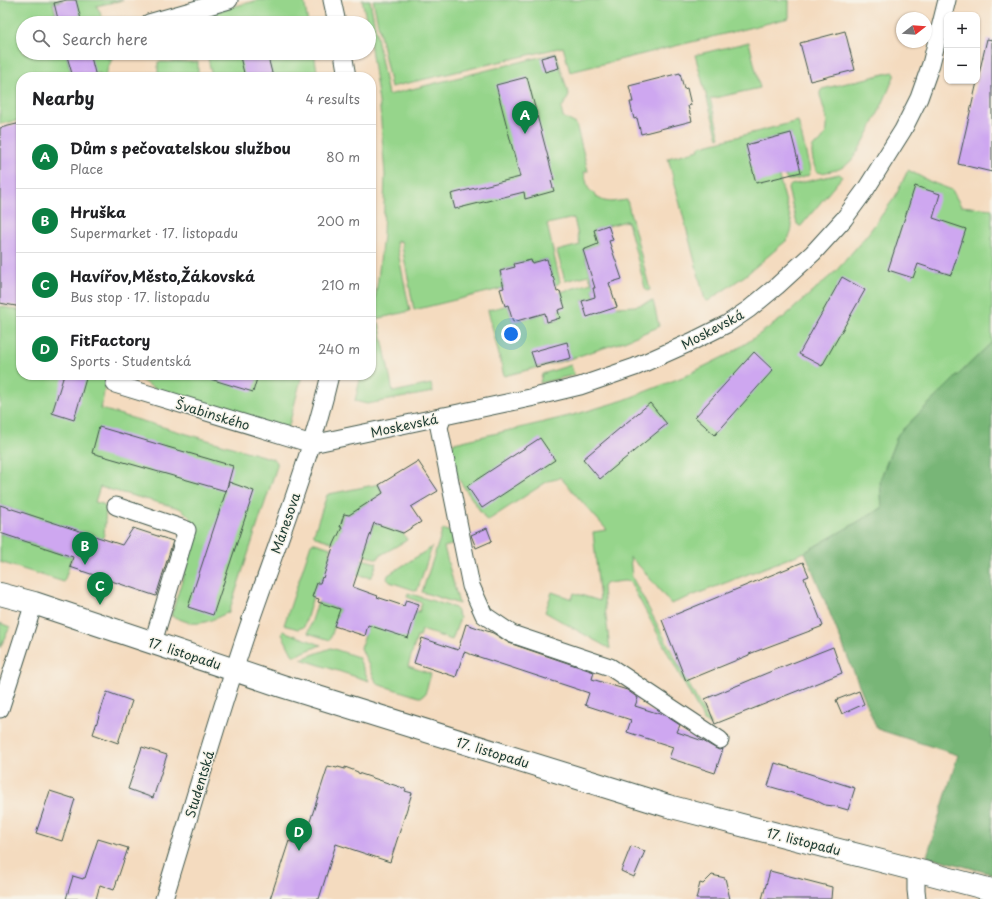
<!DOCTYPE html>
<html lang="en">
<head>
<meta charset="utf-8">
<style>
	:root { --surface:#fff; --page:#f6f6f6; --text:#202124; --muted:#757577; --line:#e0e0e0; --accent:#0b8043 }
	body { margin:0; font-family:"Playpen Sans",sans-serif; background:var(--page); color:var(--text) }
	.controls { position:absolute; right:12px; top:12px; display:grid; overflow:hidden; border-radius:8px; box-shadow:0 1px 3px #0004 }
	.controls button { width:36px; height:36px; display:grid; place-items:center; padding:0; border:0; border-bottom:1px solid var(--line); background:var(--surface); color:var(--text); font:20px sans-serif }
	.compass { position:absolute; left:896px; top:12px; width:36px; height:36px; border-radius:50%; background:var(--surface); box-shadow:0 1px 3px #0004; rotate:73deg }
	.you { position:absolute; left:511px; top:334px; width:14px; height:14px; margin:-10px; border:3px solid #fff; border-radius:50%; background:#1a73e8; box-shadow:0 0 0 6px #1a73e833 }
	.badge { display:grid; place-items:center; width:26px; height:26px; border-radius:50%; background:var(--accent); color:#fff; font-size:13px; font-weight:700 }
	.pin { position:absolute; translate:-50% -33px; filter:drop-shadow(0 1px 2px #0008) }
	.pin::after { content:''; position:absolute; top:21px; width:14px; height:12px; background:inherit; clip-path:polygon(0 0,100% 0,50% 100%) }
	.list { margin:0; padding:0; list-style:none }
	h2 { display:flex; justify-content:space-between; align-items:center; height:52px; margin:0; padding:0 16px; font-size:17px }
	h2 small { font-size:13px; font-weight:400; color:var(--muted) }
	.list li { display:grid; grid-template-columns:26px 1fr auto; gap:12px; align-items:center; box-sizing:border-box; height:64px; padding:0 16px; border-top:1px solid var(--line) }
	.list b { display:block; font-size:15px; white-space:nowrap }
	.list p { margin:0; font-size:13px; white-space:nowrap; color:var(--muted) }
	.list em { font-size:13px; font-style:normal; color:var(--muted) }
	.icon { flex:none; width:22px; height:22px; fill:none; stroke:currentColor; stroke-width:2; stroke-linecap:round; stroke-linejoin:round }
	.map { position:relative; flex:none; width:992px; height:899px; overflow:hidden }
	.search { position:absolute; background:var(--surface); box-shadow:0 1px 3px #0004; left:16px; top:16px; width:360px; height:44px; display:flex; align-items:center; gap:10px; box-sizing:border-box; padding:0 14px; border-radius:22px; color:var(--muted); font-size:15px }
	.panel { position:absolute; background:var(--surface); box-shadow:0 1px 3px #0004; left:16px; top:72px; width:360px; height:308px; border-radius:16px }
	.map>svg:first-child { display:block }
	.green { fill:#96d58b; stroke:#5a8960; fill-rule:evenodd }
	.forest { fill:#78b677; stroke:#4c7a56 }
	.building { fill:#cea7f0 }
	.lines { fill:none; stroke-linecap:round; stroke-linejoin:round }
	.street-casing { stroke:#3f5549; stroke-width:19 }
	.secondary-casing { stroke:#3f5549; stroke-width:24 }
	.street { stroke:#fff; stroke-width:17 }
	.secondary { stroke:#fff; stroke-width:22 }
	.labels { text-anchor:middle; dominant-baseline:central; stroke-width:3; stroke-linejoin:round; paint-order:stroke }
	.street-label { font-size:13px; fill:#1f3d34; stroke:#f7f3e8 }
</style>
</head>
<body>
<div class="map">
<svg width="992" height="899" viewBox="0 0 992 899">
	<rect width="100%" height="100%" fill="#f7f3e8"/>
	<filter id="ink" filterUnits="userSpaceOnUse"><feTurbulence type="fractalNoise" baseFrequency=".025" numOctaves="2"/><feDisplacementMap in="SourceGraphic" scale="8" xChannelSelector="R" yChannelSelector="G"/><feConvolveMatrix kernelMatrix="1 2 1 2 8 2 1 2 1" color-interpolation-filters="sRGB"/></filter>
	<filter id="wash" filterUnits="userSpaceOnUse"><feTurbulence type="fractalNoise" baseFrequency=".012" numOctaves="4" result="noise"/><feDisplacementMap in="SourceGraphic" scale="16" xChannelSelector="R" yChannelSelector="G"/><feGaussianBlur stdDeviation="0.9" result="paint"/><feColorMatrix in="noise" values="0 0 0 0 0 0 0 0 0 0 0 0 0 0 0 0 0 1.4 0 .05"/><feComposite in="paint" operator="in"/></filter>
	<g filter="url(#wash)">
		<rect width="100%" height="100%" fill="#f4dbbf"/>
		<!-- green -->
		<path class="green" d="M0,0H63L53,3L58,23H23V53H66L72,77H21V120L0,124Z
			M75,0H123L96,6C101,11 101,16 102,23H82Z
			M260,0H304L308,23H215L213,14L211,12Z
			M362,0H370L388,95L556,53L569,96L561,109L563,117L576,124L588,171L584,172L588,188L598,198L604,201L611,202L627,200L650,290L647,291L645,288L628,222H626V221L594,230L598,244L583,250L595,288L593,289L595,297L582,301C600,304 617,308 635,306C641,305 647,302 653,301L659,326L656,328L619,343L563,361L504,376L488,310L508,305L513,322L545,313L547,322L559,319L558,310L561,309L553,294L592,283L589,275L565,281L557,251L580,245L574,218L547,224L560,282L558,284L551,286L553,277H552L547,259L532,263L531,260L514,264L515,267L500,271L504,288L414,310L401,241L396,242L410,311L372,320L378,279L383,235L385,175L380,109L369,35V23H367Z
			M373,0H789V18L570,72L563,47L391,87Z
			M749,42L760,88L710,99L720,137L718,138L695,55Z
			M89,53H106L107,59L115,56L112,58L105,76L100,77V73L95,74Z
			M207,53H314L318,77H212Z
			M158,62H198V77H158Z
			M893,72L895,74C886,97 876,119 864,141C858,150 853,162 843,167C837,171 829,171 822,173C819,172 818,173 816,170C814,167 810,150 813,147C814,144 818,144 820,142C823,138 827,133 827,128C828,119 822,104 820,95V92L822,89Z
			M798,121L810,170L809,175C805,177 793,181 789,180C786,180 786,178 785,176L791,133L747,145L779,177L792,224C792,230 791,235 787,240L746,275L708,301L705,300L668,158L699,150L698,147Z
			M908,170L931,182L952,190L961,206L992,209V342L898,434L880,480L882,508L805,552L671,604L642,569L630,557L632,577L711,726L705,722L701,715L630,582L624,581L607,583L605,584L603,587L604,600L610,649L545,612L552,592L572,599L574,593L600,601L593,532L607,530L560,477L557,479L548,481L487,521L455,474L450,444L532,425L577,414L624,400L685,376L729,354L748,342L784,317L820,285L837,270L867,235L895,197ZM951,224V275L936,270Z
			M839,174L842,176L841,178L801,226H800L797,224L788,189L789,187L791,185Z
			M0,306L21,311V375H107L101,409L273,459L277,462V466L229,612C218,617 204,625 192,623C185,622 178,618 171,616L195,538C196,525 190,514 179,508L100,487L95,502L103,504L106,508L104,535L102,539L0,505Z
			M379,323L393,392L431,384L433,392L367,404L355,401L361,375H371V324Z
			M571,365L574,375L540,383L542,374Z
			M131,375H302L288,429L165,394Z
			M379,484L380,485L379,486L383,493L349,515L344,514L340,526L342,527L335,543L316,537L314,535V533L327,495L329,494Z
			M374,523L403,533L407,540L379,556L378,559L363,555Z
			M443,529L453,533L455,544L444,547L459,604L422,592Z
			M0,533L72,557L64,582L0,562Z
			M312,543H315L331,548L329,551L331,552L325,578L322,577L320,583H317L304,627L298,629L284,625L311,544Z
			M432,547L417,591L390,582L387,579L388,575Z
			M362,559L377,563L373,574L371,577H368L357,575Z
			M408,593L455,608L460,618L452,640L422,630L420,637H417L408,666L431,674L425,694L421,697H419L377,684L361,648L368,625L417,611L419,612L422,603L407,597Z
			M318,602L340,609L330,640L308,633Z
			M0,623L10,627L0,648Z
			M283,631L321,645L294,656L292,654L282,634Z
			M331,648L358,657L369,681L301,659Z"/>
		<!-- forest -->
		<path class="forest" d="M992,342V874L927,856L958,755L877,729L805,552L882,508L880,480L898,434Z"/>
		<g id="blocks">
			<!-- building -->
			<path class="building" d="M67,0H76L82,23H59L54,3Z
				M845,31L855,70L810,81L800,43Z
				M987,39L992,40V172L958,164Z
				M66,53H90L96,77H73Z
				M239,53H267L273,77H245Z
				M555,54L559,68L545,72L541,58Z
				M680,73L684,89L687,88L691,105L688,106L692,121L641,134L637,118L634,119L630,102H633L629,86Z
				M527,77L554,180L551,181L554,191L525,199L524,192L455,209L451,194L520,177L496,85Z
				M21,123V307L0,303V128Z
				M791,133L801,172L756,183L746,145Z
				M915,186L940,194L933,218L966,229L951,275L918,264L913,278L888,270Z
				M608,225L613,240L609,241L622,279L609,283L617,307L587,317L582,301L595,297L593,288H595L583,250L598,244L594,230Z
				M547,259L552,277L553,276L557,292L560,291L565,308L558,310L560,318L547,322L545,313L513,322L508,305L505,306L500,289L504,288L500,271L515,267L514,264L531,260L532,263Z
				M842,277L865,290L822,366L799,354Z
				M567,342L571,358L536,367L531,352Z
				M754,352L773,370L715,435L695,417Z
				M64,375H87L74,420L52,413Z
				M207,375H258L253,392L207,378Z
				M650,403L667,424L600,479L583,459Z
				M99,427L233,466L226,491L92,453Z
				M540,438L555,460L482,508L467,486Z
				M418,461L438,491L411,507L421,522L403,533L374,523L353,587L378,596L377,597L404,606L406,600L419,604L408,638L368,625L365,636L334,626L340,609L318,602L319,599L312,597L317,583H320L322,577L323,578L334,544L342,527H340L344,514L349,515L383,493L379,485Z
				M229,482L254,491L213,615L188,607Z
				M0,505L122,545L133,528L173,541L156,596L70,567L73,557L0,533Z
				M487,528L492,541L476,548L471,535Z
				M803,562L809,576L804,578L823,626L749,654V655L686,681L662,620Z
				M466,624L493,633L509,643L594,672L592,679L627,690L638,698L635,706L666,716L680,725L677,732L703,741L715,748L719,750L723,749L715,773L669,758L673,747L627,732L631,720L585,705L589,693L464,652L456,677L414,663L422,638L458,650Z
				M833,647L842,673L715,724L705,699L767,673Z
				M859,691L864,704L842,714L836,700Z
				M107,692L132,701L118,743L93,734Z
				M142,747L167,755L153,798L128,789Z
				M775,763L855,788L848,810L834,806L825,805L813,799L768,786Z
				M328,766L337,768L338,767L345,769V767L358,772V773L406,789L405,791L412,793L390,862L336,844L319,899H270L289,841L302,846Z
				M50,791L75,799L62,841L36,833Z
				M98,839L128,848L114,890L100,885L96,899H66L73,876L83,879V878H85Z
				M631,846L645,851L634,877L621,871Z
				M770,871L832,887L831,899H762Z
				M712,875L725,878L730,899H696L700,883L703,884Z"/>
		</g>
	</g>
	<g filter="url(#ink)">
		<use href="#blocks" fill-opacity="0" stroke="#3f5549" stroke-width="1"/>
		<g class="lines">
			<!-- street casing -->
			<g class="street-casing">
				<path id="street" d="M332,0L337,23
					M149,23L229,0
					M343,53L347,77
					M115,384L312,444L530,398L580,386L635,367L691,342L727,324L749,309L777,286L813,253L844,219L866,189L903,130L919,98L931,64L947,0
					M443,416L439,427L471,586L484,615L512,634L610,667L720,740
					M116,506L187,530L153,642
					M0,709L34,603
					M916,870V890L917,899
					M164,899C192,808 218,717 248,628C277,544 310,461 330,375"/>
			</g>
			<!-- secondary casing -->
			<g class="secondary-casing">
				<path id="secondary" d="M0,594L34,603L282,686L668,806L916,870L992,890"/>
			</g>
			<!-- street -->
			<use href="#street" class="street"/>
			<!-- secondary -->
			<use href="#secondary" class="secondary"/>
		</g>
	</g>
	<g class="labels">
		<!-- street labels -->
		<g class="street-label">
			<text transform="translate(712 329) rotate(-28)">Moskevská</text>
			<text transform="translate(213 414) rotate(17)">Švabinského</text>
			<text transform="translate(404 425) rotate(-12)">Moskevská</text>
			<text transform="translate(285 523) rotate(-71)">Mánesova</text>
			<text transform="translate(185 653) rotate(18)">17. listopadu</text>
			<text transform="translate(493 752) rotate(17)">17. listopadu</text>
			<text transform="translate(199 784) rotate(-73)">Studentská</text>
			<text transform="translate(804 841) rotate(14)">17. listopadu</text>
		</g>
	</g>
</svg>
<div class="controls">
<button>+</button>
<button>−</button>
</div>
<svg class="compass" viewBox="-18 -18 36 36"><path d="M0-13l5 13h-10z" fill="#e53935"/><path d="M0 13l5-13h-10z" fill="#757577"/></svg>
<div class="you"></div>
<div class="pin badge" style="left:525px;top:134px">A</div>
<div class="pin badge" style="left:85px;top:565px">B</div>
<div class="pin badge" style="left:100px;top:605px">C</div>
<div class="pin badge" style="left:299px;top:851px">D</div>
<div class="search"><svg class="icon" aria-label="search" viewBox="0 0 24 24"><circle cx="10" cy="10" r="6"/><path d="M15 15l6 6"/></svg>Search here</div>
<section class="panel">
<h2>Nearby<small>4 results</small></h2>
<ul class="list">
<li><span class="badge">A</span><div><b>Dům s pečovatelskou službou</b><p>Place</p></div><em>80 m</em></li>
<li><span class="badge">B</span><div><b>Hruška</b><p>Supermarket · 17. listopadu</p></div><em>200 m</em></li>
<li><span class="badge">C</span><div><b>Havířov,Město,Žákovská</b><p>Bus stop · 17. listopadu</p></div><em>210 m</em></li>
<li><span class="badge">D</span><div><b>FitFactory</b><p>Sports · Studentská</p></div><em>240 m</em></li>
</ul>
</section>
</div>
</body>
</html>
